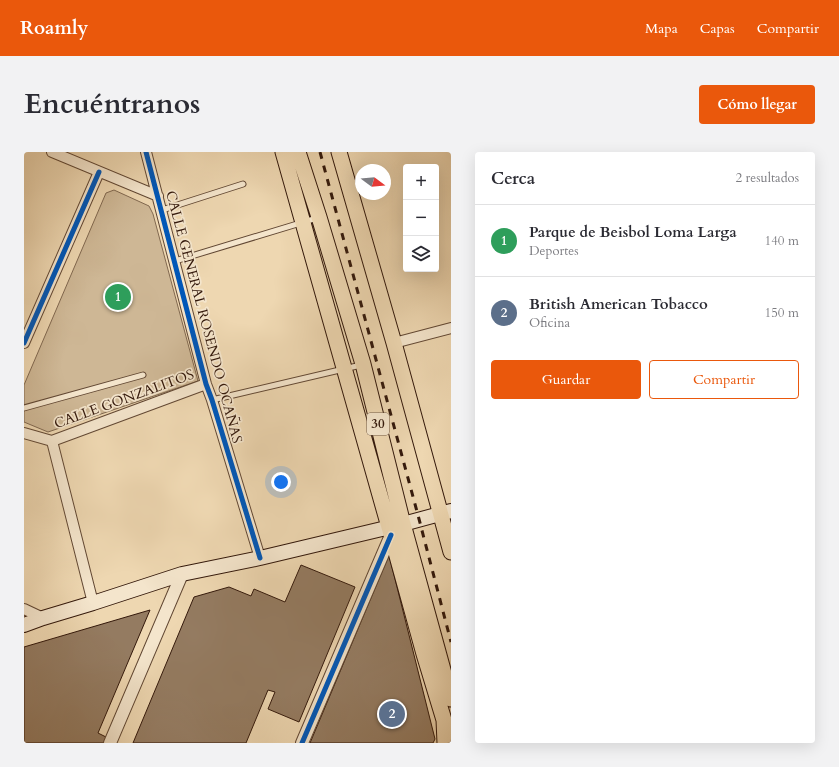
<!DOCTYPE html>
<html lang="es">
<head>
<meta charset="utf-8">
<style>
	:root { --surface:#fff; --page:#f2f2f3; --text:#2b2b33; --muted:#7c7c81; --line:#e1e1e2; --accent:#ea580c }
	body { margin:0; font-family:Cardo,serif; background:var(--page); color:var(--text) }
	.controls { position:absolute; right:12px; top:12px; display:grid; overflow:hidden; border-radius:4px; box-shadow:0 4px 16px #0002 }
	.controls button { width:36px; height:36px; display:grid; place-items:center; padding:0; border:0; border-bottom:1px solid var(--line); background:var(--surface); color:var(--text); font:20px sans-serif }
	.compass { position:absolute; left:331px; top:12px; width:36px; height:36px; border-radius:50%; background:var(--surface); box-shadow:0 4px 16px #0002; rotate:106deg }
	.you { position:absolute; left:257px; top:330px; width:14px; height:14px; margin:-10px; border:3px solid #fff; border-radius:50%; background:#1a73e8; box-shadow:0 0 0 6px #1a73e833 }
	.badge { display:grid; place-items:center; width:26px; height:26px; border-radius:50%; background:var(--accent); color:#fff; font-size:13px; font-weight:700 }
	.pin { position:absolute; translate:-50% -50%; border:2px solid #fff; box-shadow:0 1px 4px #0006 }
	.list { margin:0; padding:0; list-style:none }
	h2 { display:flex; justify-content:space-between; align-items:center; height:52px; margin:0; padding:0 16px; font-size:17px }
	h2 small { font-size:13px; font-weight:400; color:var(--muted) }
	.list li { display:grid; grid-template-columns:26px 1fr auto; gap:12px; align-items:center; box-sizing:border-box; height:72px; padding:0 16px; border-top:1px solid var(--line) }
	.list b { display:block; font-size:15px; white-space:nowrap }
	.list p { margin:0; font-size:13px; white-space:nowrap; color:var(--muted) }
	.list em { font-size:13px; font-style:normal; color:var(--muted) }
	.actions { display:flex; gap:8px; padding:12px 16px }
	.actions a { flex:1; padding:9px 0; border:1px solid var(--accent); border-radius:4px; text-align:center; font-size:14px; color:var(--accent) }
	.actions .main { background:var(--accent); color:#fff }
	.icon { flex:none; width:22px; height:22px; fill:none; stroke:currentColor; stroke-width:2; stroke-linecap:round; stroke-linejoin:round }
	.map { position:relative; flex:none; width:427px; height:591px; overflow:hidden; border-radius:4px }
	header { display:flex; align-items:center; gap:24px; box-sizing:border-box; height:56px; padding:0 20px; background:var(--accent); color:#fff }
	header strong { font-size:19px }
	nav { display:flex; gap:22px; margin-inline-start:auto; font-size:14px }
	.intro { display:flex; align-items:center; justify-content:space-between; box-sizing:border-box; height:96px; padding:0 24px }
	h1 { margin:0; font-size:28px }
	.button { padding:10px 18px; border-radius:4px; background:var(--accent); color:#fff; font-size:14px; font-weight:700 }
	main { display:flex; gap:24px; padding:0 24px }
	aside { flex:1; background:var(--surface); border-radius:4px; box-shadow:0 4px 16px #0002 }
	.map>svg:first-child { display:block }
	.green { fill:#ceb795; stroke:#806850 }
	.building { fill:#947b61; stroke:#33180b }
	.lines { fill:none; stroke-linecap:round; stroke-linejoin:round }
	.service-casing { stroke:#624834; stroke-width:7 }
	.minor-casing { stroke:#624834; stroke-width:12 }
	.tertiary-casing { stroke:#624834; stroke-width:14 }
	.secondary-casing { stroke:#33180b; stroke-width:16 }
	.primary-casing { stroke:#33180b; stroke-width:17 }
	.service { stroke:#f4e5cc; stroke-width:5 }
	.minor { stroke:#f4e5cc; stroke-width:10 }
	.tertiary { stroke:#f4e5cc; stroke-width:12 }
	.secondary { stroke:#f4e5cc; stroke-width:14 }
	.primary { stroke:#eed7b1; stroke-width:15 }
	.rail { stroke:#33180b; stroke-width:3; stroke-dasharray:7 7; stroke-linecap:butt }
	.cycleway-casing { stroke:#f4e5cc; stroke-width:8 }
	.cycleway { stroke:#0057b8; stroke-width:5 }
	.labels { text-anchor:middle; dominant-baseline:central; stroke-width:3.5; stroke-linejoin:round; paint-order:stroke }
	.shield { fill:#f4e5cc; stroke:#6d5645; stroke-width:1 }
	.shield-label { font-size:13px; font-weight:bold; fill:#33180b }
	.street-label { font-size:14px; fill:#33180b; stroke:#f4e5cc }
</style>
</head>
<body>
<header>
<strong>Roamly</strong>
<nav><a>Mapa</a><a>Capas</a><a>Compartir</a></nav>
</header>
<div class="intro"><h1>Encuéntranos</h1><a class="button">Cómo llegar</a></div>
<main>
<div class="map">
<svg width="427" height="591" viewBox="0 0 427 591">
	<rect width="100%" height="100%" fill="#eed7b1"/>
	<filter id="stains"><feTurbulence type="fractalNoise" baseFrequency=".005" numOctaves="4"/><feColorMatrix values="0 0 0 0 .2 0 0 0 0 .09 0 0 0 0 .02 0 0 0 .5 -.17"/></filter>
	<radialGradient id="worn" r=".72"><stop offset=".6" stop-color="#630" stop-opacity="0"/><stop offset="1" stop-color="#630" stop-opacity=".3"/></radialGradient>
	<!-- green -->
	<path class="green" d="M90,38L125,54L129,62L174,229L24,280L0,270V233L82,41Z"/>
	<!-- building -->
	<path class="building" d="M365,403L411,587L409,591H286Z
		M277,413L331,435L275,570L244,557L251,540L244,538L222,591H109L170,445L205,435L227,444L230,437L261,450Z
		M126,458L74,581L82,585L80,591H0V495Z"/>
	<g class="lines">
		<!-- service casing -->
		<g class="service-casing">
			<path id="service" d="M138,58L219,32
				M151,109L293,66
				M188,248L337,213
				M0,256L119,223"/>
		</g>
		<!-- minor casing -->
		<g class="minor-casing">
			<path id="minor" d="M28,0L134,44
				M122,0L182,232L188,248L236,406
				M0,191L75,20
				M370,191L427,176
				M0,281L28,289
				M28,289L69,451
				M28,289L182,232
				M0,457L19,466"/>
		</g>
		<!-- tertiary casing -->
		<g class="tertiary-casing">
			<path id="tertiary" d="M86,591L158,422
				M278,591L367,383"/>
		</g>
		<!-- secondary casing -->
		<g class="secondary-casing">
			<path id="secondary" d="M0,473L19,466L69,451L158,422L236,406L379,372L427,359"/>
		</g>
		<!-- primary casing -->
		<g class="primary-casing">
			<path id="primary" d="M259,0L365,375L400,502L420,568L421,591
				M274,0L295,65L339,212L379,372L427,547
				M315,0L370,191L427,400"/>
		</g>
		<!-- service -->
		<use href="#service" class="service"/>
		<!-- minor -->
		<use href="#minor" class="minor"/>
		<!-- tertiary -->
		<use href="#tertiary" class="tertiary"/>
		<!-- secondary -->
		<use href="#secondary" class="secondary"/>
		<!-- primary -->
		<use href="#primary" class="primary"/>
		<!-- rail -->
		<path class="rail" d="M296,0L395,367L427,490"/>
		<!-- cycleway casing -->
		<g class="cycleway-casing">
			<path id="cycleway" d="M122,0L182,232L188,248L236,406
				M0,191L75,20
				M278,591L367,383"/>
		</g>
		<!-- cycleway -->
		<use href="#cycleway" class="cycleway"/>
	</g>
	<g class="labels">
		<!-- shield labels -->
		<rect class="shield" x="343" y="261" width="22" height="22" rx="3"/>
		<g class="shield-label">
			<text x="354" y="272">30</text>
		</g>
		<!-- street labels -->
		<g class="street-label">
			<text transform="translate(180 165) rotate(75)">CALLE GENERAL ROSENDO OCAÑAS</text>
			<text transform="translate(100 247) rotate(-20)">CALLE GONZALITOS</text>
		</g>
	</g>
	<rect width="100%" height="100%" filter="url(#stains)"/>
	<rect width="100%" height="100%" fill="url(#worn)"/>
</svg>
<div class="controls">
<button>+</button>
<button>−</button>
<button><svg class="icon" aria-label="layers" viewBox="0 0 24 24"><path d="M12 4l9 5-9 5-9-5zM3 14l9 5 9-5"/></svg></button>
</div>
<svg class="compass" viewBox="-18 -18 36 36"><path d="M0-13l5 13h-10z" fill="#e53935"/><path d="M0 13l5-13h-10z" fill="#7c7c81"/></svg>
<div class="you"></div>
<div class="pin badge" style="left:94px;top:145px;background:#2e9e5b">1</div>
<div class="pin badge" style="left:368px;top:562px;background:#5c6f8a">2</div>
</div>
<aside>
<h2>Cerca<small>2 resultados</small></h2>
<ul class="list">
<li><span class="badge" style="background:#2e9e5b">1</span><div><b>Parque de Beisbol Loma Larga</b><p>Deportes</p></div><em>140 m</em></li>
<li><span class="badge" style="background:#5c6f8a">2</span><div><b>British American Tobacco</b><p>Oficina</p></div><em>150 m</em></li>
</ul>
<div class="actions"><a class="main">Guardar</a><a>Compartir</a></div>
</aside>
</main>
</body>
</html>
